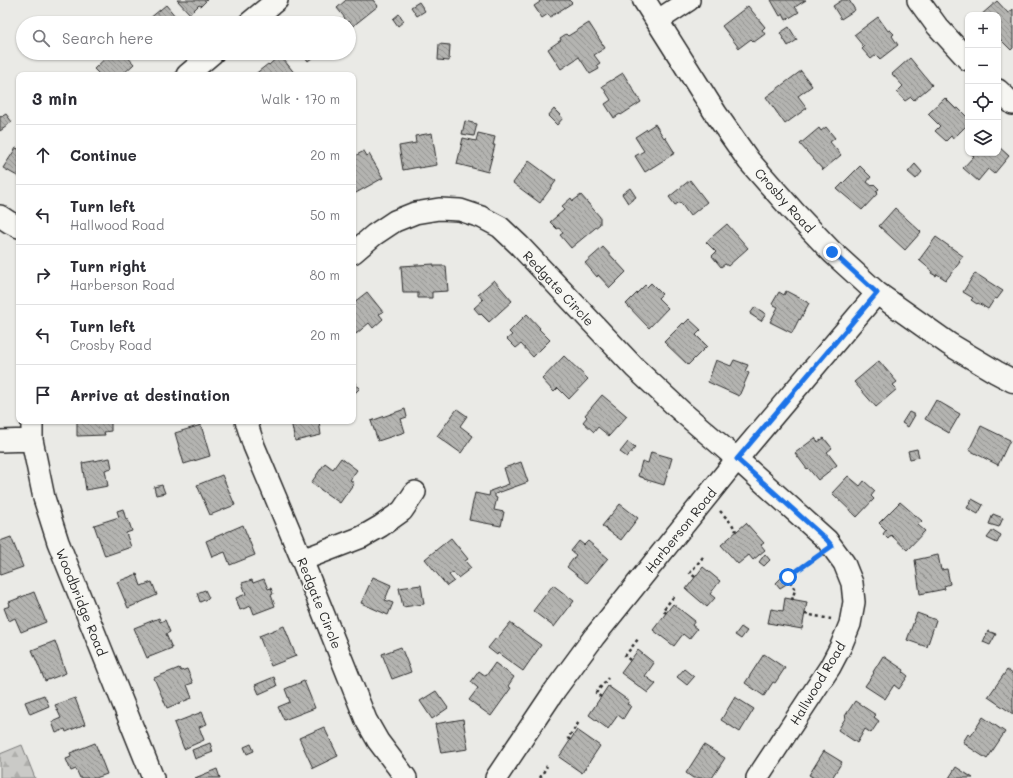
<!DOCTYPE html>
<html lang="en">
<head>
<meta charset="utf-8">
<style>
	:root { --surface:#fff; --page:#f2f2f3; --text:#2b2b33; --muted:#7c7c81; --line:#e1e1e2 }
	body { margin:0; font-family:Mali,sans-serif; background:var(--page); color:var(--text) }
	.controls { position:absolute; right:12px; top:12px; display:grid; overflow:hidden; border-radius:8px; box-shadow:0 1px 3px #0004 }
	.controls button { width:36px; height:36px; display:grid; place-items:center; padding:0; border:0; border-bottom:1px solid var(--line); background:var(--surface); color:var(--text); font:20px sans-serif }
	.stop { position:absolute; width:12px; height:12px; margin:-9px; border:3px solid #1a73e8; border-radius:50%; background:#fff }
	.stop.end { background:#1a73e8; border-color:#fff; box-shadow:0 1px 4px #0008 }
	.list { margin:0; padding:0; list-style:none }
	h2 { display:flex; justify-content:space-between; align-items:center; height:52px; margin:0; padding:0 16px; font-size:17px }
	h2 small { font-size:13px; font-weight:400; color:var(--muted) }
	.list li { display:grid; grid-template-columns:26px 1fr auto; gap:12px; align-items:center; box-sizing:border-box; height:60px; padding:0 16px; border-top:1px solid var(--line) }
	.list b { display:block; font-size:15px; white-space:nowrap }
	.list p { margin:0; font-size:13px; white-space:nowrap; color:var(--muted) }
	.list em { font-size:13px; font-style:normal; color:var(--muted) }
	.icon { flex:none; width:22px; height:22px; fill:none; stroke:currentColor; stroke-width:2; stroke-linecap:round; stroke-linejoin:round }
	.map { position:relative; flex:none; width:1013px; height:778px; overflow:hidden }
	.search { position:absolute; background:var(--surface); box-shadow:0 1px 3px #0004; left:16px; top:16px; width:340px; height:44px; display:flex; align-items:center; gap:10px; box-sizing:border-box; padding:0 14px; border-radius:22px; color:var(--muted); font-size:15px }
	.panel { position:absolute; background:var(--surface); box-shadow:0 1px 3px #0004; left:16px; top:72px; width:340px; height:352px; border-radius:8px }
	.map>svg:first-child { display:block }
	.forest { fill:url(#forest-firs); stroke:#7a7a79 }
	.building { fill:url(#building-back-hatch); stroke:#2b2b2b }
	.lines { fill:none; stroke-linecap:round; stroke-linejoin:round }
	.street-casing { stroke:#2b2b2b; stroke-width:24 }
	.secondary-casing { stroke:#2b2b2b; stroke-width:25 }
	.path { stroke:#2b2b2b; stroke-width:2.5; stroke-dasharray:3 3; stroke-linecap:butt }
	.street { stroke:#f6f6f2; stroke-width:21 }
	.secondary { stroke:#f6f6f2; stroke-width:22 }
	.route { stroke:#1a73e8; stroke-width:5 }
	.labels { text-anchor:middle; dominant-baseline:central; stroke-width:3; stroke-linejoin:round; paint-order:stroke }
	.street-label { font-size:13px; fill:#2b2b2b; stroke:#f6f6f2 }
</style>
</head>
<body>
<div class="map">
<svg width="1013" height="778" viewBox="0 0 1013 778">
	<defs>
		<pattern id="forest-firs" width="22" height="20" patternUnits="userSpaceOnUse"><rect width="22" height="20" fill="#cacac7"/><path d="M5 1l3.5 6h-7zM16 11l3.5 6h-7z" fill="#aeaeab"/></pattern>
		<pattern id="building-back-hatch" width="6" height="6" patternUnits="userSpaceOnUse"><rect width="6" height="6" fill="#b4b4b1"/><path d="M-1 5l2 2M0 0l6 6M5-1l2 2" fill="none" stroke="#939390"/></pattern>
	</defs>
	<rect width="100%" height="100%" fill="#eaeae6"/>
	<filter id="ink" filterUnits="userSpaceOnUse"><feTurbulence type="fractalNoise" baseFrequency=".025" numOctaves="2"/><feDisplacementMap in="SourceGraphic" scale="8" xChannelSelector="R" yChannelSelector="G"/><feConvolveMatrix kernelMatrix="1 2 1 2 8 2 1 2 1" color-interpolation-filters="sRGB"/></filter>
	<g filter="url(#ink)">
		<!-- forest -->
		<path class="forest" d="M22,745L35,778H0V754Z"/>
		<!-- building -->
		<path class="building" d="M177,0H207L201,6L199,5L190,14Z
			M346,0H373L378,6L353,26L349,21L347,23L344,20L345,18L337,8Z
			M539,0H569L572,3L550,17L548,14L542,18L534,6L540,2Z
			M771,0H806L795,7L799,12L786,20L783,14L780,16Z
			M842,0H849L855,10L841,19L833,6Z
			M997,1L1008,13L1013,9V48L1011,50L998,37V15H981Z
			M419,2L425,11L417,16L411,7Z
			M166,5L176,17L170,22L171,23H144Z
			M748,6L765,27L762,30L765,34L754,42L751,39L739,48L722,26Z
			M399,14L404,21L398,26L393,19Z
			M878,17L888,31L890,30L894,34L892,36L898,45L880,59L876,55L871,59L862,49L864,47L854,35Z
			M589,23L605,48L594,55L600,63L597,65L599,69L590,74L579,57L561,69L548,49L561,40L560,38L566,34L568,36Z
			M789,27L797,40L788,46L780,33Z
			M439,44L450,45L449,61L438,60Z
			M111,53H124L134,64L122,75H100L94,69Z
			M302,53H318L308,61Z
			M280,55L296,75H254L268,64L269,65Z
			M910,58L932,85L914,100L911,97L905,101L897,92L903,86L892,74Z
			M801,71L812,86L798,96L807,108L785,124L766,97Z
			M623,73L641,102L621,115L620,114L614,118L605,104L611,100L602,86Z
			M945,98L956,109L958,108L968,118V124L953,139L951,136L946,141L935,131L940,126L928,114Z
			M554,109L563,118L557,125L548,116Z
			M6,114L12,122L7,125V126L0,131V115L1,117Z
			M465,121L477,124L474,136L462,134Z
			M655,124L664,138L665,137L675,153L645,172L635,156L644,151L635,137Z
			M826,127L835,138L830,142L841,155L823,170L800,144L819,128L821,131Z
			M432,133L437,165L419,168V167L403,170L399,146L416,143L415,136Z
			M478,133L495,137L493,145H495L488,172L457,164L463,138L476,141Z
			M998,146L1009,156L994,174L988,169L978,181L963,168L974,156L970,153H998Z
			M16,148L19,149V177L3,168Z
			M364,151L367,156L369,154L383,178L354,194L353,192V164L354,163L353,161V157Z
			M529,161L556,181L540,203L513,183Z
			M915,164L922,172L916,179L908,172Z
			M860,166L871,177L867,182L872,186L874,184L879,189L876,191L878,193L862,210L837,189Z
			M690,180L707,202L690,216L680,202L675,205L669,197Z
			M630,188L636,197L628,203L622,194Z
			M581,195L600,217V224L571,248L560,235L563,233L559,228L557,229L550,222L564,210L561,207L571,198L573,201Z
			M895,208L921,232L905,250L879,226Z
			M727,224L748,248L728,266L725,264L721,267L712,256L716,252L706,242Z
			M936,237L963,256L959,261L960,262L946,280L937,274L936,276L931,273L932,271L919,260Z
			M603,247L626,272L610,288L598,275L597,277L585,263Z
			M434,264V266H446L448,291L432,292V298H418V293H403L401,266Z
			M975,273L1003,291L997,299L995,298L988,309L978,303L977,304L971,300L973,298L963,292Z
			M494,280L512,301L489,322L481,314L480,315L474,308L483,300L478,294Z
			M651,283L662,294L658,298L668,308L649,328L626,304L645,285L647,287Z
			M786,291L809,303L800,320L799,319L792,333L770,322L778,307L772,304L779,292L784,295Z
			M367,292L383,312L379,314L383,319L373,328L369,323L356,334L353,331V303Z
			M755,307L766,314L761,321L750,314Z
			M527,314L540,328L539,329L550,340L533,357L521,344L516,348L507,339L512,335L509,332Z
			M689,319L701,330L696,335L707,346L688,365L664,342L683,323L684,324Z
			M564,356L588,379L569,399L558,388L554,392L542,379Z
			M716,360L731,366L734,360L748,365L745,371L749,373L739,396L708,382Z
			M879,361L897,382L893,385L897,389L876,407L854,382Z
			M353,381L360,388L353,395Z
			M602,395L627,416L609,436L598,427L594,432L583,422L587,417L585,415Z
			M936,400L960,414L949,433L925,419Z
			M405,409L407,417L401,419L405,432L378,441L371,421Z
			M457,409L467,416L460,426L473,436L461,453L437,436Z
			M909,412L915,415L908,427L902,423Z
			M77,421H111V431L104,432L105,435L77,436Z
			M291,421H319L321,435L295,441Z
			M201,425L210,456L184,464L175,433Z
			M981,426L1010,440L998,465L969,450Z
			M815,438L818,442L824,438L832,448L827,452L837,465L818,480L808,468L807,469L795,453Z
			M628,442L635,448L627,457L620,452Z
			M917,449L919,457L910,459L908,451Z
			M651,452L672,458L664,485L644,479V478L638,476L642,461L648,463Z
			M110,458L112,468L105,470L108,486L86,490L82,463Z
			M341,458L357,470L350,480L354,483L340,503L311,483L325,463L333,469Z
			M521,462L528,482L495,494V497L497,498L494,510L504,512L501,526L469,520L475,493L489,496L490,491L509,484L504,468Z
			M222,475L235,505L210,515L197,485Z
			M848,476L860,486L864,481L875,491L871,496L874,499L857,517L832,493Z
			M162,485L165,493L156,495L154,487Z
			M972,499L983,505L978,514L967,508Z
			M900,502L922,521L918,525L925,531L907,550L891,535L888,539L883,534L886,530L879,523Z
			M620,504L638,518L621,540L602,526Z
			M123,509L126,520L128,519L132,531L126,533L131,547L105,556L94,525L119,517L117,511Z
			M993,514L1003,518L999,527L989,524Z
			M746,523L764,543L761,545L765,550L753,560L749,555L738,564L721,545Z
			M243,525L255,555L230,565L225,552L212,557L206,541Z
			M993,530L1001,535L997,543L987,538Z
			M11,537L23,567L0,575V541Z
			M451,538L468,559L465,561L471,568L458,578L453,572L449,575L454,581L447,586L425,559Z
			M579,541L584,545L588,541L608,558L587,583L567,567L576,555L571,551Z
			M765,554L770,560L764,566L759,562Z
			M938,555L941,570L947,569L950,584L944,586L945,589L920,594L915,560Z
			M703,567L720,581L710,594L715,598L707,607L686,589Z
			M137,574L141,586L152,582L157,595L128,608L117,582Z
			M783,576L788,583L780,588L776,583Z
			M373,577L391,585L385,600L393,603L388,615L361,603Z
			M264,579L268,589L271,588L273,594L271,595L275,606L254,614L251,606L240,610L236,598L246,594L242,583L252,580L253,583Z
			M421,585L424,604L403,607L399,588Z
			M553,585L574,601L554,627L533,611Z
			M205,590L209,598L200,602L197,593Z
			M34,592L46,622L21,632L15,618L9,621L4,608L10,606L9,602Z
			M785,598L807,602L802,629L768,623L771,609L783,611Z
			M673,604L695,621L692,625L697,629L689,639L683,634L674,646L653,630Z
			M917,613L936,620L927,647L907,640Z
			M159,618L160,622L165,620L170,632L166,634L172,648L147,658L134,628Z
			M510,623L541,645L523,671L498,653L497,655L488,648L496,638L497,639Z
			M284,626L296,656L271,666L259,636Z
			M741,627L747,631L741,639L735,635Z
			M988,631L996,634L990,645L983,642Z
			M55,641L66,673L45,681L32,650Z
			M401,647L411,672L392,679L382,654Z
			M638,650L654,663L645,676L656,684L648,693L621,673Z
			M764,654L785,668L775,683L773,682L764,696L745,683Z
			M883,656L904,670L903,672L908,676L899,689L894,685L885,699L865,686L874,673L873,672Z
			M495,663L514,677L508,686L511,688L491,716L469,700L478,688L471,682L479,671L486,676Z
			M179,668L181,671L187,669L193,683L187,685L192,698L167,708L154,678Z
			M684,669L694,677L687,685L677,677Z
			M1007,670L1013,674V714L988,697Z
			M274,677L277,686L259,694L255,685Z
			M304,681L315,708L284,720L278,707L290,702L285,689Z
			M608,686L629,701L627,704L631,706L623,719L618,715L608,729L589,715Z
			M436,691L448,708L432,719L420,701Z
			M44,695L49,706L30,714L25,702Z
			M735,697L754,709L740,732L721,720Z
			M75,698L85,724L66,732L65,729L56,733L52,722L61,718L55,705Z
			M855,701L876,715L874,717L879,721L871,733L865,729L857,743L838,730L846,717L845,716Z
			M202,712L207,724L199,727L204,740L184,749L174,723Z
			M983,717L1005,732L987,759L966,745V744L963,742L968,734L971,736Z
			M463,719L468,749L441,753L435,724Z
			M324,727L338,756L313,768L299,738Z
			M577,730L600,746L582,773L559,757Z
			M95,743L107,774L96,778H80L76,769L71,771L66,759L71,757L70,753Z
			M210,743L213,752L195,759L192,750Z
			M251,744L254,751L247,754L244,747Z
			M704,745L725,758L712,778H693L686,773Z
			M824,751L842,762L832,778H814L809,775Z
			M956,767L973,778H949Z
			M217,769L220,778H195Z"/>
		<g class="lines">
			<!-- street casing -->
			<g class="street-casing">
				<path id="street" d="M918,0L937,26L968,60
					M657,21L689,0
					M249,23L277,0
					M187,75L213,53
					M998,90L1013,104
					M0,216L9,222L19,227
					M353,253L374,235L395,221L415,213L439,209L460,210L481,217L500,227L519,245L635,368L681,411L737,459L827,540L844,563L852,583L854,602L850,624L841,646L830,667L757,778
					M32,421V440L44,498L58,542L153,778
					M246,421L254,446L302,560L366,720L378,741L406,778
					M0,441L32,440
					M302,560L362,537L381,526L402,511L415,492
					M496,778L555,690L594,637L737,459L877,293"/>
			</g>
			<!-- secondary casing -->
			<g class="secondary-casing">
				<path id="secondary" d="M644,0L716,114L749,161L793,211L832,252L877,293L949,344L996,372L1013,381"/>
			</g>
			<!-- path -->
			<path class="path" d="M720,511L732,524L736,531
				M695,577L690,573L703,557
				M788,577L817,557
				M790,581L795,590L792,600
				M666,613L663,610L675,595
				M805,614L831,619
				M630,660L625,656L638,639
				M601,697L596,693L608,678
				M570,740L568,738L579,722
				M540,778L547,766"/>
			<!-- street -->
			<use href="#street" class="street"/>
			<!-- secondary -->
			<use href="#secondary" class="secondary"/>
		</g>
	</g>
	<g class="lines" filter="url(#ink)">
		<!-- route -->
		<path class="route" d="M788,577L832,546L827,540L737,459L877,293L832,252"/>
	</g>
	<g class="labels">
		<!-- street labels -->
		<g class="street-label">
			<text transform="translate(785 200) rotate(48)">Crosby Road</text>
			<text transform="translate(559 288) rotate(47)">Redgate Circle</text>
			<text transform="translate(680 530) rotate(-51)">Harberson Road</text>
			<text transform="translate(82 602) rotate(68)">Woodbridge Road</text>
			<text transform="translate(320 603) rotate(68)">Redgate Circle</text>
			<text transform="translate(817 683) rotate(-59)">Hallwood Road</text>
		</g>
	</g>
</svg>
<div class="controls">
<button>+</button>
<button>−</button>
<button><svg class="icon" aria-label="locate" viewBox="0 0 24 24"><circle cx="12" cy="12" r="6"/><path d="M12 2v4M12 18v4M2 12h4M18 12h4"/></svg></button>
<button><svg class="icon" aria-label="layers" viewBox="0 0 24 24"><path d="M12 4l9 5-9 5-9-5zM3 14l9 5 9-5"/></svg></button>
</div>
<div class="stop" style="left:788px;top:577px"></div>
<div class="stop end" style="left:832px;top:252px"></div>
<div class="search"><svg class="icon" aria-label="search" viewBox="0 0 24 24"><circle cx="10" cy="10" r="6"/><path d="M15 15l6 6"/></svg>Search here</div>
<section class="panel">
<h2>3 min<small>Walk · 170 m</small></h2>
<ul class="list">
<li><svg class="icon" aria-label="ahead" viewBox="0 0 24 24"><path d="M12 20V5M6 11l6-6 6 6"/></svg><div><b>Continue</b></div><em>20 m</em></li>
<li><svg class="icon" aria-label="left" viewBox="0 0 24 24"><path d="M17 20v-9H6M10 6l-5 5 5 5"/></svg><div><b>Turn left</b><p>Hallwood Road</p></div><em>50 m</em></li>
<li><svg class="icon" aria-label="right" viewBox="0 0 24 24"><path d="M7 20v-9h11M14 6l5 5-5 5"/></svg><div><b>Turn right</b><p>Harberson Road</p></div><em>80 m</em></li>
<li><svg class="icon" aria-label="left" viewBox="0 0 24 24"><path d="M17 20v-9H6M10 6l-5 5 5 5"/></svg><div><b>Turn left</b><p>Crosby Road</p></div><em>20 m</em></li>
<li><svg class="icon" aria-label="arrive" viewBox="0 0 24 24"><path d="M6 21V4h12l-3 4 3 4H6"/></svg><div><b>Arrive at destination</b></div></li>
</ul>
</section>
</div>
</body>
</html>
